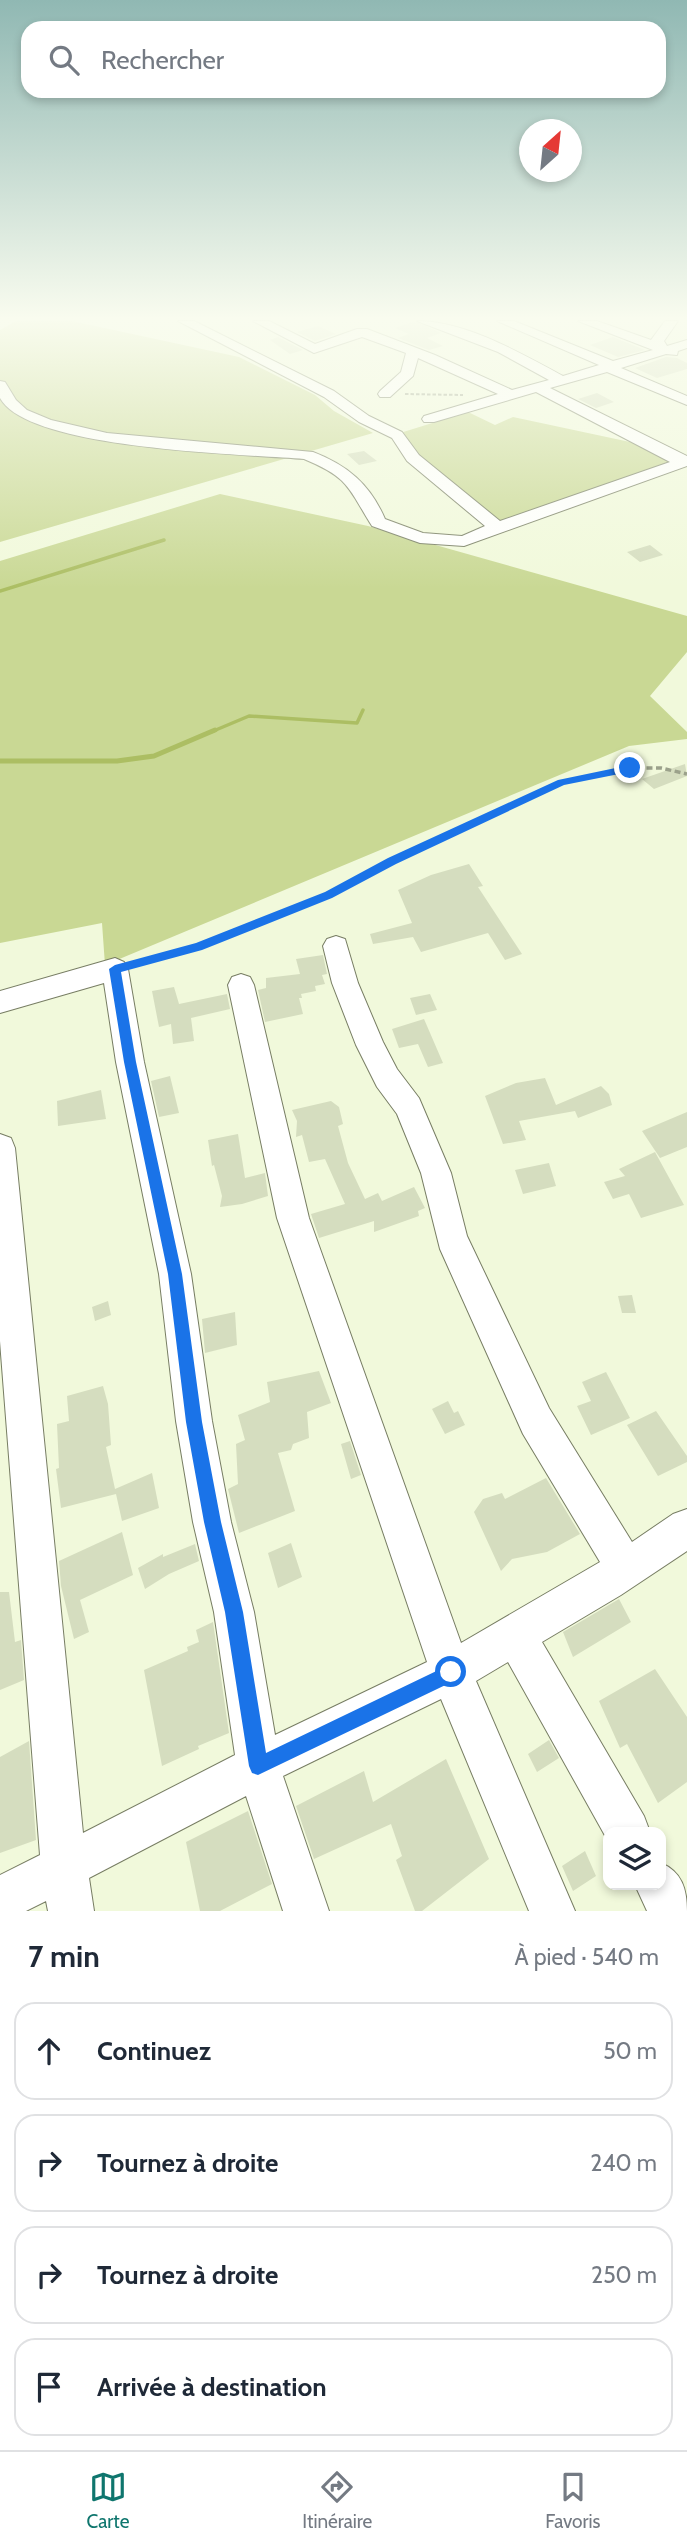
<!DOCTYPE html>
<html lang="fr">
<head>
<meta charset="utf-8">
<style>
	:root { --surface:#fff; --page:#f6f6f7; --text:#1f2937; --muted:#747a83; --line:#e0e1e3; --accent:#0f766e }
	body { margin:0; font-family:Cabin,sans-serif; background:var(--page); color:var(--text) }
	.controls { position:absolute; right:21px; bottom:21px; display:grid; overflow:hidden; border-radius:14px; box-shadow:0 4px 10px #0003 }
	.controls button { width:63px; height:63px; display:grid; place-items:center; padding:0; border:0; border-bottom:2px solid var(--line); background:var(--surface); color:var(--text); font:35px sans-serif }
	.compass { position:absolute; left:519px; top:119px; width:63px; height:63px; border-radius:50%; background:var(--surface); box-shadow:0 4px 10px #0003; rotate:27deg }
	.stop { position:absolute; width:21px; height:21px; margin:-16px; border:5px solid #1a73e8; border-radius:50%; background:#fff }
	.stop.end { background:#1a73e8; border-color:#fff; box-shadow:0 2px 7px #0008 }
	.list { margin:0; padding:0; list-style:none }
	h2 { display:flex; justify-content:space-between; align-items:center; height:91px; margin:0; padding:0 28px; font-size:30px }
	h2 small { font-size:23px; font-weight:400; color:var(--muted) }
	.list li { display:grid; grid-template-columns:46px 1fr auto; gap:21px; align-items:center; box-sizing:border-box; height:98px; margin:0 14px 14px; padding:0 14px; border:2px solid var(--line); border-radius:21px }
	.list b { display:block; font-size:26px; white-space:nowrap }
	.list em { font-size:23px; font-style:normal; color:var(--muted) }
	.icon { flex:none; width:38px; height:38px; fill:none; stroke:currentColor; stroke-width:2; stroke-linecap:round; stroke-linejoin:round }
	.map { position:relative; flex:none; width:687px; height:1911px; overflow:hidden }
	.search { position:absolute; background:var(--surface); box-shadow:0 4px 10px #0003; left:21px; right:21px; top:21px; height:77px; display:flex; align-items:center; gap:18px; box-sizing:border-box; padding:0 24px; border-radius:21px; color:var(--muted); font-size:26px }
	.sheet { height:539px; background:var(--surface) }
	nav { display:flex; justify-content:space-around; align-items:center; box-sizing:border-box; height:98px; border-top:2px solid var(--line); background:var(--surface); font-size:19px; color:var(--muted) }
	nav a { display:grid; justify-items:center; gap:4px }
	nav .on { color:var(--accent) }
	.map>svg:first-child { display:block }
	.green { fill:#c9d894 }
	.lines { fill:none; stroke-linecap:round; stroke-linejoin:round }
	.stream-far1 { stroke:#acbe63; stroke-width:3.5 }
	.stream { stroke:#acbe63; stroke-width:5 }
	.building { fill:#d5ddbf }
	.minor-casing { stroke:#777d63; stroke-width:2 }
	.path-far1 { stroke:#9ba18b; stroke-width:2; stroke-dasharray:3.5 2; stroke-linecap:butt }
	.path { stroke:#9ba18b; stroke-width:3.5; stroke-dasharray:6 3.5; stroke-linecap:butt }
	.minor { fill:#fff; fill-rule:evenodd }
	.route { fill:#1a73e8 }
</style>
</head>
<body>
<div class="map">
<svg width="687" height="1911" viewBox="0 0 687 1911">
	<rect width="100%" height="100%" fill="#f1f9db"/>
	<!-- green -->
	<path class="green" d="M16,321H72L239,357L315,395L334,411L373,433L0,542V330Z
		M468,412L495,425L513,417L644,445L673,461L498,523L417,457L400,433Z
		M220,494L368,526L687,616V652L650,696L687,732V739L629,746L105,965L102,923L0,943V561Z"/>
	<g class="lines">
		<!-- stream-far1 -->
		<path class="stream-far1" d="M0,591L164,540
			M211,732L249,716L357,723L363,710"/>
		<!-- stream -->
		<path class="stream" d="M0,761H117L154,756L215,730"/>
	</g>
	<!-- building -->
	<path class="building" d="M415,321L441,333L427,338L443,346L429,350L398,338L409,334L395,328Z
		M318,326L336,334L315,341L297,332Z
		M278,337L303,350L290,354L270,340Z
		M613,337L645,350L618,357L590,345Z
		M666,357L677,358L687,363V369L657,378L635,368Z
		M597,393L614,402L596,408L578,399Z
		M364,451L377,461L359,465L347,454Z
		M650,545L663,555L640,562L627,552Z
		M685,764L687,776L654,789L642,779Z
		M469,864L483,886L478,887L522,954L505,960L488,933L421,952L413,937L373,944L370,934L412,923L398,890L431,875Z
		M323,955L327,974L322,975L325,984L315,986L316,991L301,994L302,998H299L303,1014L265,1022L258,990L266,988V978L300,974L296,959Z
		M174,987L179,1004L227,994L230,1009L191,1018L194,1041L173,1044L171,1024L159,1027L152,991Z
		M430,994L437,1010L416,1015L410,998Z
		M424,1019L443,1063L428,1067L418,1044L399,1048L392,1029Z
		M170,1076L179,1113L159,1117L151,1081Z
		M545,1078L556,1105L601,1086L609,1094L612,1105L578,1118L575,1111L519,1121L526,1140L503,1144L485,1096L516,1083Z
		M101,1090L106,1119L58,1126L57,1101Z
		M331,1101L339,1107L343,1124L338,1126L348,1163L365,1199L378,1193L382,1201L414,1187L425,1208L418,1211L419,1216L374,1232V1221L319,1238L311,1214L345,1204L325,1159L309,1162L302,1135L296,1137L297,1121L292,1110Z
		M687,1112V1147L660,1158L642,1131Z
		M238,1134L245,1178L265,1173L268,1196L242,1204L220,1207L222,1196L214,1165L212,1166L208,1140Z
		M655,1152L684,1205L641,1218L629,1194L613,1199L604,1182L625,1176L619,1169Z
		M549,1163L556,1186L523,1194L515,1170Z
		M632,1295L636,1313H622L618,1296Z
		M108,1301L111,1315L95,1321L92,1307Z
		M235,1312L237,1345L205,1353L202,1319Z
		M319,1371L331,1403L307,1412L309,1438L293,1444L291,1450L278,1453L295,1511L239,1533L228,1489L238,1484L236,1444L245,1440L238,1415L270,1402L267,1382Z
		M606,1372L630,1418L591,1435L577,1406L591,1401L582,1382Z
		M103,1386L108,1404L111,1445L106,1447L115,1489L152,1473L159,1508L122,1521L116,1494L61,1508L56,1469L59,1468L57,1424L69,1421L67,1396Z
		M448,1401L454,1413L458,1411L465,1425L445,1434L432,1409Z
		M656,1411L687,1456V1462L658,1476L627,1425Z
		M350,1441L361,1475L351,1479L341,1444Z
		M546,1478L580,1534L547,1552L512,1559L501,1571L474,1512L483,1499L502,1493L505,1499Z
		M122,1532L133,1575L80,1600L89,1632L74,1639L61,1586L59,1561Z
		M291,1543L302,1577L278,1588L268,1553Z
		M195,1544L199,1561L169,1574L145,1589L138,1568L163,1554V1557Z
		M0,1592H9L15,1642L21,1640L24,1680L0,1690Z
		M619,1599L631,1622L573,1657L563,1632Z
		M213,1622L229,1733L198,1746L199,1749L162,1766L144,1670L188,1651L187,1647L199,1642L196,1630Z
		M655,1669L687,1717V1782L658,1803L627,1744L620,1748L599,1701Z
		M549,1740L559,1758L537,1772L528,1754Z
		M29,1741L36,1840L0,1853V1757Z
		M446,1759L489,1859L422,1911H415L396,1860L402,1856L391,1824L314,1859L296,1806L364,1771L373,1802Z
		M248,1811L272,1884L220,1911H200L186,1842Z
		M585,1851L596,1876L573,1891L562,1866Z"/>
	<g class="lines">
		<!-- minor casing -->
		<g class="minor-casing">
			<path id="minor" d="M178,321H194L334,391L369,416L402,432L419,455L500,521L670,462L536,392L434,422H424L422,419L424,416L498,394L418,358L413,376L390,397H380L378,394L380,391L401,372L406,353L362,337L314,353L253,321H269L315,344L357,329H367L435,355L512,390L549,380L498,352L417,321C466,321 520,353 563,376L599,365L497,321H514L613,361L653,350L578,321H597L651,340L665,321H678L664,341L667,346L687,340V348L678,351L677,355L666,354L621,368L687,396V405L607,372L550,388L687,456V466L464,546L420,543L372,526C348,488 350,478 304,459C245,454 28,450 0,398V381L5,382L16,400L27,410L51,420L107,433L313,452C347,465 370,484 385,519L423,533L462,536L485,526L407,461L392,438L359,422L324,397Z
				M336,936L345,939L358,983L383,1042L397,1069L419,1098L451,1173L467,1236L549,1408L632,1542L673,1514L687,1509V1551L621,1595L542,1642L644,1816L650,1832H608V1841L508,1662L476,1681L575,1911H529L441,1699L283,1776L329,1911H283L246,1796L89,1878L94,1911H48L46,1901L26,1911H0V1875L40,1855L0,1341V1134L11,1138L15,1148L83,1833L235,1755L214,1612L193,1522L176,1421L159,1274L116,1062L104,983L0,1013V991L115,958L124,962L128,969L144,1062L191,1274L212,1421L231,1522L254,1612L275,1735L427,1662L277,1218L228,985L232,977L241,974L250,977L254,985L309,1218L461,1643L600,1562L523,1434L440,1249L421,1173L397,1114L377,1087L356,1045L332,983L323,946L327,939Z
				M661,1863C682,1872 687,1889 687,1911H647L635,1885H661Z"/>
		</g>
		<!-- path-far1 -->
		<path class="path-far1" d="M405,394L463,395"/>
		<!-- path -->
		<path class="path" d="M135,964L198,946L328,895L392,861L562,782L630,768H661L687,774"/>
		<!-- minor -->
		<use href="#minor" class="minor"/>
	</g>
	<!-- sky -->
	<linearGradient id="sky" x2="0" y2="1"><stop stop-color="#90b8b3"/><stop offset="0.54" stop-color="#f9fcef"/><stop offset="1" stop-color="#f9fcef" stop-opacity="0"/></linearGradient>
	<rect width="687" height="589" fill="url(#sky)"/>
	<!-- route -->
	<path class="route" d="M630,765L635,768L634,771L564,785L396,864L332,898L202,950L121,972L136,1062L182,1274L202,1422L221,1522L243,1612L266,1753L451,1664L458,1666L460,1672L458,1679L258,1775L252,1773L249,1766L225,1612L204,1522L186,1422L168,1274L124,1062L109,969L115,965L196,943L325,892L388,858L558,780Z"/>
</svg>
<div class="controls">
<button><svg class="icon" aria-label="layers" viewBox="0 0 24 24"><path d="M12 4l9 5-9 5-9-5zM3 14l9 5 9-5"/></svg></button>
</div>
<svg class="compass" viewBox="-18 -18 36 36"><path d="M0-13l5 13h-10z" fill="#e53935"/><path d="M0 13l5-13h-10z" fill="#747a83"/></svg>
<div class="stop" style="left:451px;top:1672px"></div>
<div class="stop end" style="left:630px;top:768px"></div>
<div class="search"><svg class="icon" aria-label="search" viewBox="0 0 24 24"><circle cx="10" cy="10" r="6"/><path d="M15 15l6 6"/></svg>Rechercher</div>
</div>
<section class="sheet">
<h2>7 min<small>À pied · 540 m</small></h2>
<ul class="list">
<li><svg class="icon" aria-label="ahead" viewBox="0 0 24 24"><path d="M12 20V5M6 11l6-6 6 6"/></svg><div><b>Continuez</b></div><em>50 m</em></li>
<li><svg class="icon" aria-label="right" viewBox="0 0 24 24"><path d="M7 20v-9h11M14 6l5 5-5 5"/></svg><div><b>Tournez à droite</b></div><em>240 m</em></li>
<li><svg class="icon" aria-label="right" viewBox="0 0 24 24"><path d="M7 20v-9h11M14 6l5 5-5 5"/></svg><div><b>Tournez à droite</b></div><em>250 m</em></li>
<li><svg class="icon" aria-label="arrive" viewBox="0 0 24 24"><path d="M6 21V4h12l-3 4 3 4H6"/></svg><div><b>Arrivée à destination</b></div></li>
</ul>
</section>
<nav>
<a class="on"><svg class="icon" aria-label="map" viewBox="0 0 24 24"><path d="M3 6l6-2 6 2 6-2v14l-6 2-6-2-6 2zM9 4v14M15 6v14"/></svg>Carte</a>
<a><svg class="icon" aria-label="directions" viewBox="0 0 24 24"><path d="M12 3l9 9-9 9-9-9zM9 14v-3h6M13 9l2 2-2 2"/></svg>Itinéraire</a>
<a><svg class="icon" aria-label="saved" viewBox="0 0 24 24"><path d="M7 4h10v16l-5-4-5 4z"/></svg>Favoris</a>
</nav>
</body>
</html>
